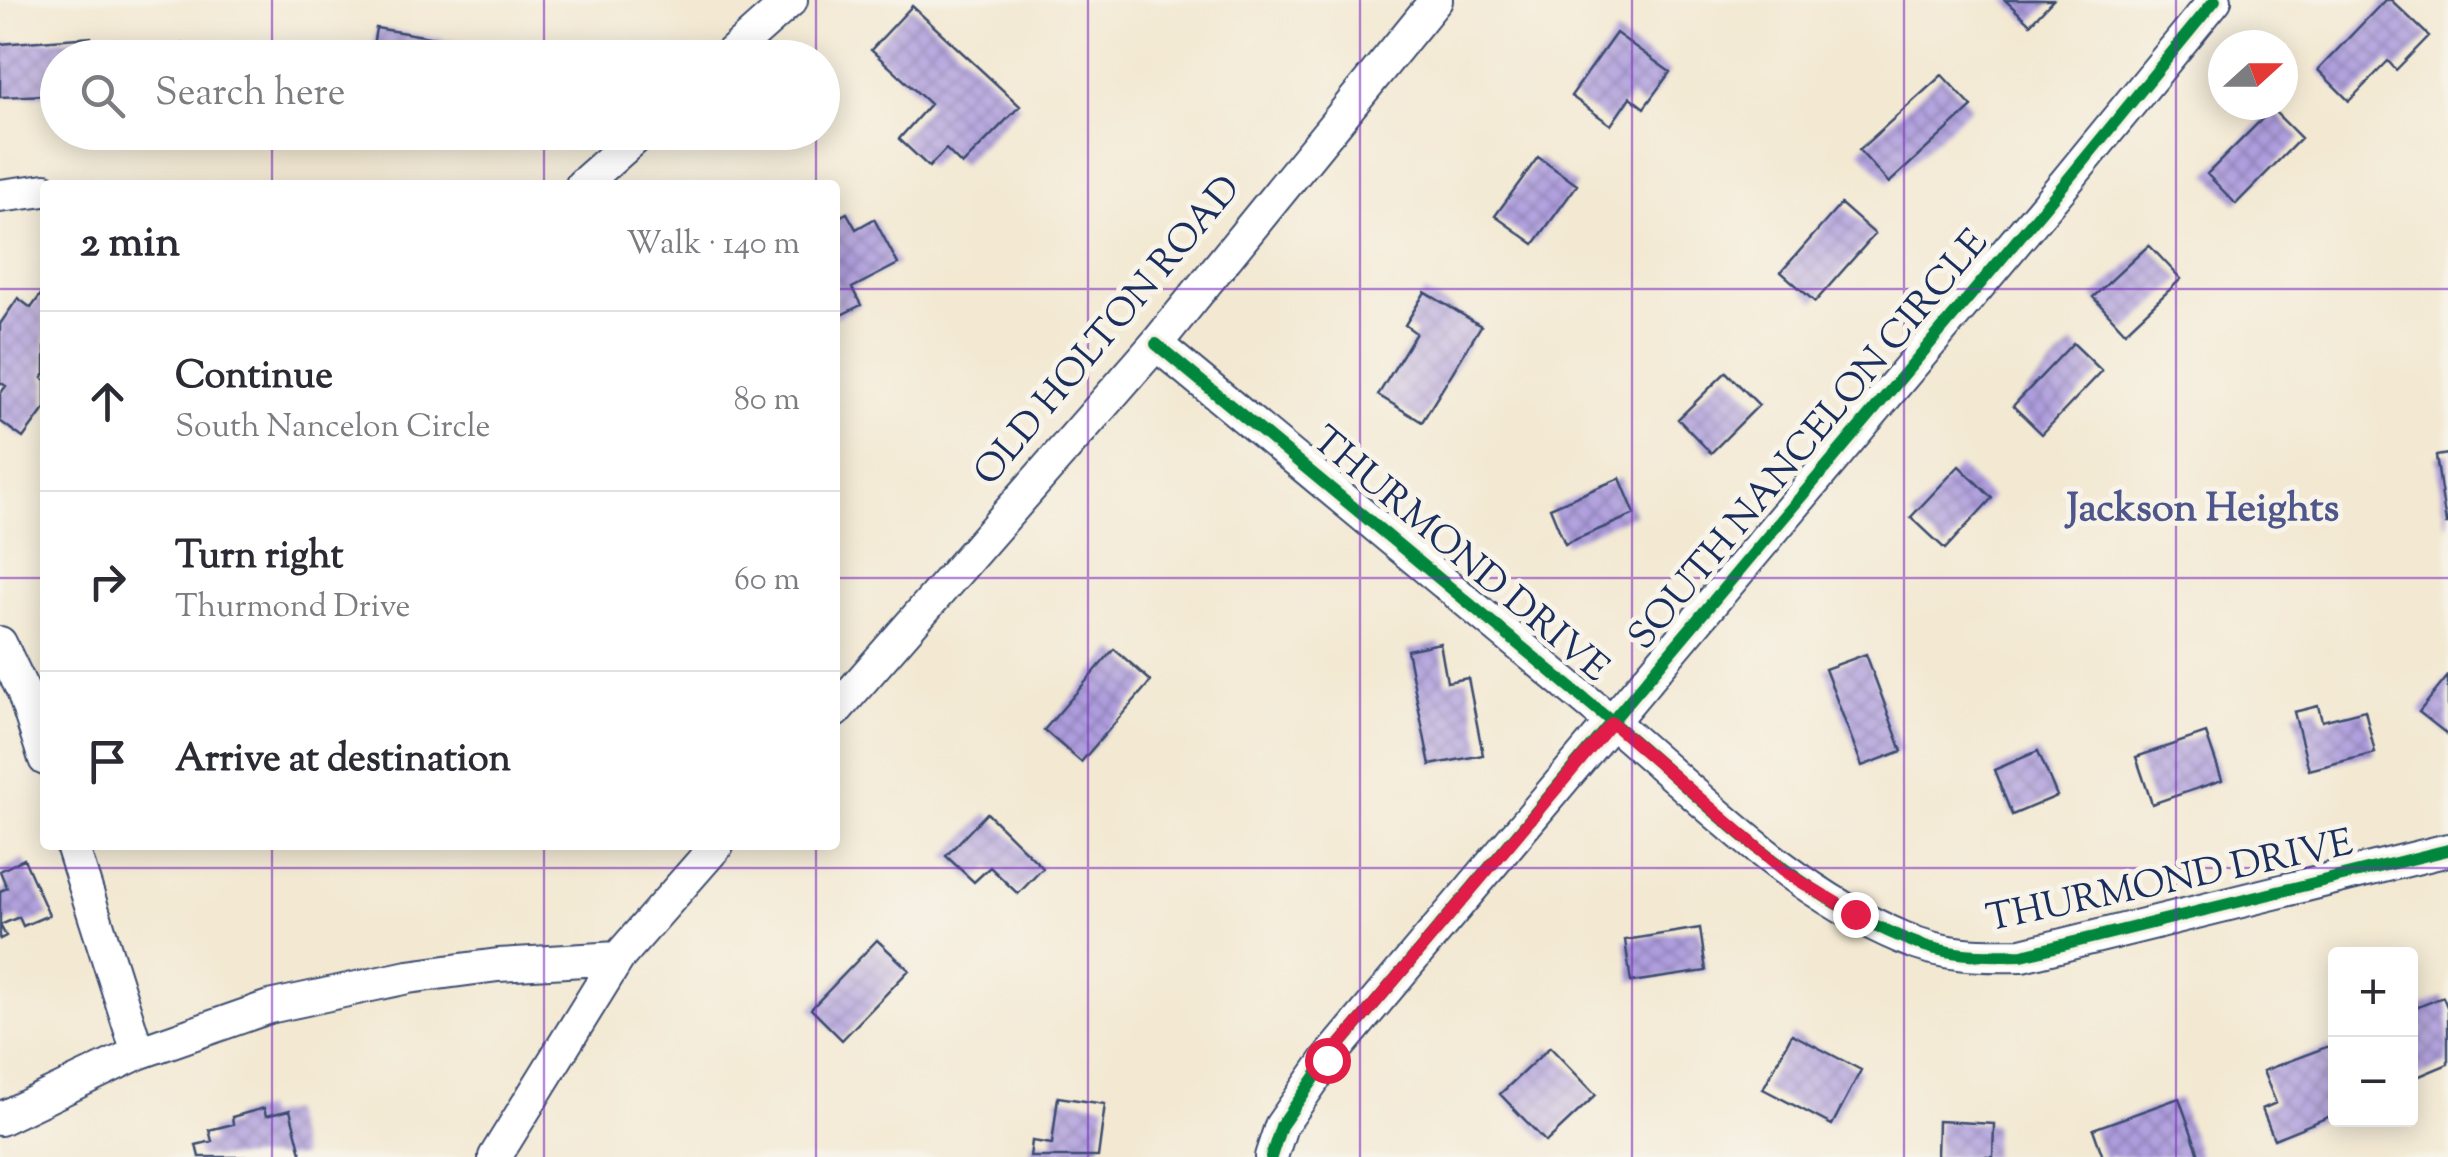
<!DOCTYPE html>
<html lang="en">
<head>
<meta charset="utf-8">
<style>
	:root { --surface:#fff; --page:#f2f2f3; --text:#2b2b33; --muted:#7c7c81; --line:#e1e1e2 }
	body { margin:0; font-family:"Sorts Mill Goudy",serif; background:var(--page); color:var(--text) }
	.controls { position:absolute; right:30px; bottom:30px; display:grid; overflow:hidden; border-radius:10px; box-shadow:0 5px 25px #0003 }
	.controls button { width:90px; height:90px; display:grid; place-items:center; padding:0; border:0; border-bottom:2px solid var(--line); background:var(--surface); color:var(--text); font:50px sans-serif }
	.compass { position:absolute; left:2208px; top:30px; width:90px; height:90px; border-radius:50%; background:var(--surface); box-shadow:0 5px 25px #0003; rotate:69deg }
	.stop { position:absolute; width:30px; height:30px; margin:-22px; border:8px solid #e11d48; border-radius:50%; background:#fff }
	.stop.end { background:#e11d48; border-color:#fff; box-shadow:0 2px 10px #0008 }
	.list { margin:0; padding:0; list-style:none }
	h2 { display:flex; justify-content:space-between; align-items:center; height:130px; margin:0; padding:0 40px; font-size:42px }
	h2 small { font-size:32px; font-weight:400; color:var(--muted) }
	.list li { display:grid; grid-template-columns:65px 1fr auto; gap:30px; align-items:center; box-sizing:border-box; height:180px; padding:0 40px; border-top:2px solid var(--line) }
	.list b { display:block; font-size:38px; white-space:nowrap }
	.list p { margin:0; font-size:32px; white-space:nowrap; color:var(--muted) }
	.list em { font-size:32px; font-style:normal; color:var(--muted) }
	.icon { flex:none; width:55px; height:55px; fill:none; stroke:currentColor; stroke-width:2; stroke-linecap:round; stroke-linejoin:round }
	.map { position:relative; flex:none; width:2448px; height:1157px; overflow:hidden }
	.search { position:absolute; background:var(--surface); box-shadow:0 5px 25px #0003; left:40px; top:40px; width:800px; height:110px; display:flex; align-items:center; gap:25px; box-sizing:border-box; padding:0 35px; border-radius:55px; color:var(--muted); font-size:38px }
	.panel { position:absolute; background:var(--surface); box-shadow:0 5px 25px #0003; left:40px; top:180px; width:800px; height:670px; border-radius:10px }
	.map>svg:first-child { display:block }
	.building { fill:url(#building-cross-hatch) }
	.lines { fill:none; stroke-linecap:round; stroke-linejoin:round }
	.street-casing { stroke:#3b4b70; stroke-width:36 }
	.street { stroke:#fff; stroke-width:32 }
	.cycleway-casing { stroke:#f7f3e8; stroke-width:19 }
	.cycleway { stroke:#00873e; stroke-width:12 }
	.route { stroke:#e11d48; stroke-width:12 }
	.grid { fill:none; stroke:#7b2cbf; stroke-width:2.5; stroke-opacity:0.55 }
	.labels { text-anchor:middle; dominant-baseline:central; stroke-width:10; stroke-linejoin:round; paint-order:stroke }
	.street-label { font-size:38px; fill:#1b2f5e; stroke:#f7f3e8 }
	.neighbourhood-label { font-size:40px; font-weight:bold; fill:#4f568b; stroke:#f7f3e8 }
</style>
</head>
<body>
<div class="map">
<svg width="2448" height="1157" viewBox="0 0 2448 1157">
	<defs>
		<pattern id="building-cross-hatch" width="8" height="8" patternUnits="userSpaceOnUse" patternTransform="scale(2.5)"><rect width="8" height="8" fill="#af9ede"/><path d="M0 0l8 8M0 8l8-8" fill="none" stroke="#8e81b7"/></pattern>
	</defs>
	<rect width="100%" height="100%" fill="#f7f3e8"/>
	<filter id="ink" filterUnits="userSpaceOnUse"><feTurbulence type="fractalNoise" baseFrequency=".01" numOctaves="2"/><feDisplacementMap in="SourceGraphic" scale="20" xChannelSelector="R" yChannelSelector="G"/><feConvolveMatrix kernelMatrix="1 2 1 2 8 2 1 2 1" color-interpolation-filters="sRGB"/></filter>
	<filter id="wash" filterUnits="userSpaceOnUse"><feTurbulence type="fractalNoise" baseFrequency=".0048" numOctaves="4" result="noise"/><feDisplacementMap in="SourceGraphic" scale="40" xChannelSelector="R" yChannelSelector="G"/><feGaussianBlur stdDeviation="2.25" result="paint"/><feColorMatrix in="noise" values="0 0 0 0 0 0 0 0 0 0 0 0 0 0 0 0 0 1.4 0 .05"/><feComposite in="paint" operator="in"/></filter>
	<g filter="url(#wash)">
		<rect width="100%" height="100%" fill="#f3e9d3"/>
		<g id="blocks">
			<!-- building -->
			<path class="building" d="M2005,0H2053L2030,24Z
				M2385,0H2391L2429,36L2396,70L2388,61L2349,101L2318,70Z
				M912,6L1020,106L962,165L946,149L929,167L899,139L930,104L871,50Z
				M376,28L494,48L492,58H371Z
				M1616,33L1670,72L1644,108L1630,97L1611,125L1571,96Z
				M91,37V58H58V105H48V95L0,97V44Z
				M183,44L233,56V58H179Z
				M1942,75L1972,107L1889,183L1859,150Z
				M2272,109L2301,138L2236,204L2207,174Z
				M1538,157L1577,185L1534,244L1495,216Z
				M1841,204L1875,234L1815,302L1781,272Z
				M847,213L856,229L874,219L898,264L852,288L861,305L835,318V219Z
				M2149,245L2181,279L2125,332L2093,297Z
				M45,289V374L42,378L45,380V408L23,438L0,421V394L6,386L0,382V324L18,298L31,308Z
				M1425,292L1481,326L1422,422L1378,395L1416,333L1405,325Z
				M2073,343L2102,371L2042,434L2013,406Z
				M1726,372L1759,405L1711,453L1678,419Z
				M2448,454V524H2446L2436,456Z
				M1959,466L1992,498L1945,549L1911,517Z
				M1620,478L1635,514L1565,544L1550,508Z
				M1440,643L1447,682L1468,678L1483,755L1430,765L1407,650Z
				M1114,649L1151,681L1081,762L1044,730Z
				M1866,654L1902,751L1862,766L1825,669Z
				M2448,676V735L2419,712Z
				M2318,706L2322,721L2365,710L2375,753L2309,770L2294,712Z
				M2206,733L2222,780L2152,804L2136,757Z
				M2038,751L2057,796L2012,815L1994,770Z
				M987,813L1043,868L1018,894L990,867L974,882L946,856Z
				M24,859L49,915L23,926L19,917L0,925L6,936L0,939V891L7,888L0,871Z
				M1700,928L1706,971L1631,982L1625,940Z
				M877,940L909,970L842,1040L811,1009Z
				M2443,997L2448,1009V1064L2417,1077L2410,1061V1010Z
				M1792,1034L1861,1070L1832,1125L1763,1089Z
				M2329,1046L2336,1063V1114L2274,1139L2262,1109L2276,1103L2263,1071Z
				M1550,1047L1596,1095L1546,1142L1500,1094Z
				M1058,1097L1105,1104L1098,1157H1030L1032,1141L1052,1144Z
				M2179,1098L2200,1157H2103L2093,1129Z
				M264,1108L266,1116L290,1110L302,1157H199L196,1145L212,1141L209,1130L233,1124L232,1117Z
				M1938,1121L1994,1124L1993,1157H1937Z"/>
		</g>
	</g>
	<g filter="url(#ink)">
		<use href="#blocks" fill-opacity="0" stroke="#3b4b70" stroke-width="2.5"/>
		<g class="lines">
			<!-- street casing -->
			<g class="street-casing">
				<path id="street" d="M726,58L791,0
					M582,185L642,132
					M0,196L45,190
					M1156,344C1308,470 1461,595 1612,722C1704,800 1790,891 1903,938C1944,956 1979,956 2022,955L2448,850
					M0,643L23,691L45,759
					M835,711L1156,344L1436,0
					M72,845L138,1053
					M0,1119L138,1053L269,1007L408,977L498,965L618,958
					M495,1157L618,958L717,845
					M1271,1157L1281,1126L1327,1060L2065,183L2215,0"/>
			</g>
			<!-- street -->
			<use href="#street" class="street"/>
			<!-- cycleway casing -->
			<g class="cycleway-casing">
				<path id="cycleway" d="M1156,344C1308,470 1461,595 1612,722C1704,800 1790,891 1903,938C1944,956 1979,956 2022,955L2448,850
					M1271,1157L1281,1126L1327,1060L2065,183L2215,0"/>
			</g>
			<!-- cycleway -->
			<use href="#cycleway" class="cycleway"/>
		</g>
	</g>
	<g class="lines" filter="url(#ink)">
		<!-- route -->
		<path class="route" d="M1327,1060L1612,723L1788,874L1855,914"/>
	</g>
	<!-- grid -->
	<path class="grid" d="M272,0V58M544,0V58M816,0V58M1088,0V1157M1360,0V1157M1632,0V1157M1904,0V1157M2176,0V1157M272,132V185M544,132V185M816,132V185M0,289H45M835,289H2448M0,578H45M835,578H2448M272,845V1157M544,845V1157M816,845V1157M0,868H2448"/>
	<g class="labels">
		<!-- street labels -->
		<g class="street-label">
			<text transform="translate(1109 332) rotate(-50)">OLD HOLTON ROAD</text>
			<text transform="translate(1810 441) rotate(-50)">SOUTH NANCELON CIRCLE</text>
			<text transform="translate(1459 556) rotate(40)">THURMOND DRIVE</text>
			<text transform="translate(2170 883) rotate(-12)">THURMOND DRIVE</text>
		</g>
		<!-- neighbourhood labels -->
		<g class="neighbourhood-label">
			<text x="2203" y="510">Jackson Heights</text>
		</g>
	</g>
</svg>
<div class="controls">
<button>+</button>
<button>−</button>
</div>
<svg class="compass" viewBox="-18 -18 36 36"><path d="M0-13l5 13h-10z" fill="#e53935"/><path d="M0 13l5-13h-10z" fill="#7c7c81"/></svg>
<div class="stop" style="left:1327px;top:1060px"></div>
<div class="stop end" style="left:1855px;top:914px"></div>
<div class="search"><svg class="icon" aria-label="search" viewBox="0 0 24 24"><circle cx="10" cy="10" r="6"/><path d="M15 15l6 6"/></svg>Search here</div>
<section class="panel">
<h2>2 min<small>Walk · 140 m</small></h2>
<ul class="list">
<li><svg class="icon" aria-label="ahead" viewBox="0 0 24 24"><path d="M12 20V5M6 11l6-6 6 6"/></svg><div><b>Continue</b><p>South Nancelon Circle</p></div><em>80 m</em></li>
<li><svg class="icon" aria-label="right" viewBox="0 0 24 24"><path d="M7 20v-9h11M14 6l5 5-5 5"/></svg><div><b>Turn right</b><p>Thurmond Drive</p></div><em>60 m</em></li>
<li><svg class="icon" aria-label="arrive" viewBox="0 0 24 24"><path d="M6 21V4h12l-3 4 3 4H6"/></svg><div><b>Arrive at destination</b></div></li>
</ul>
</section>
</div>
</body>
</html>
